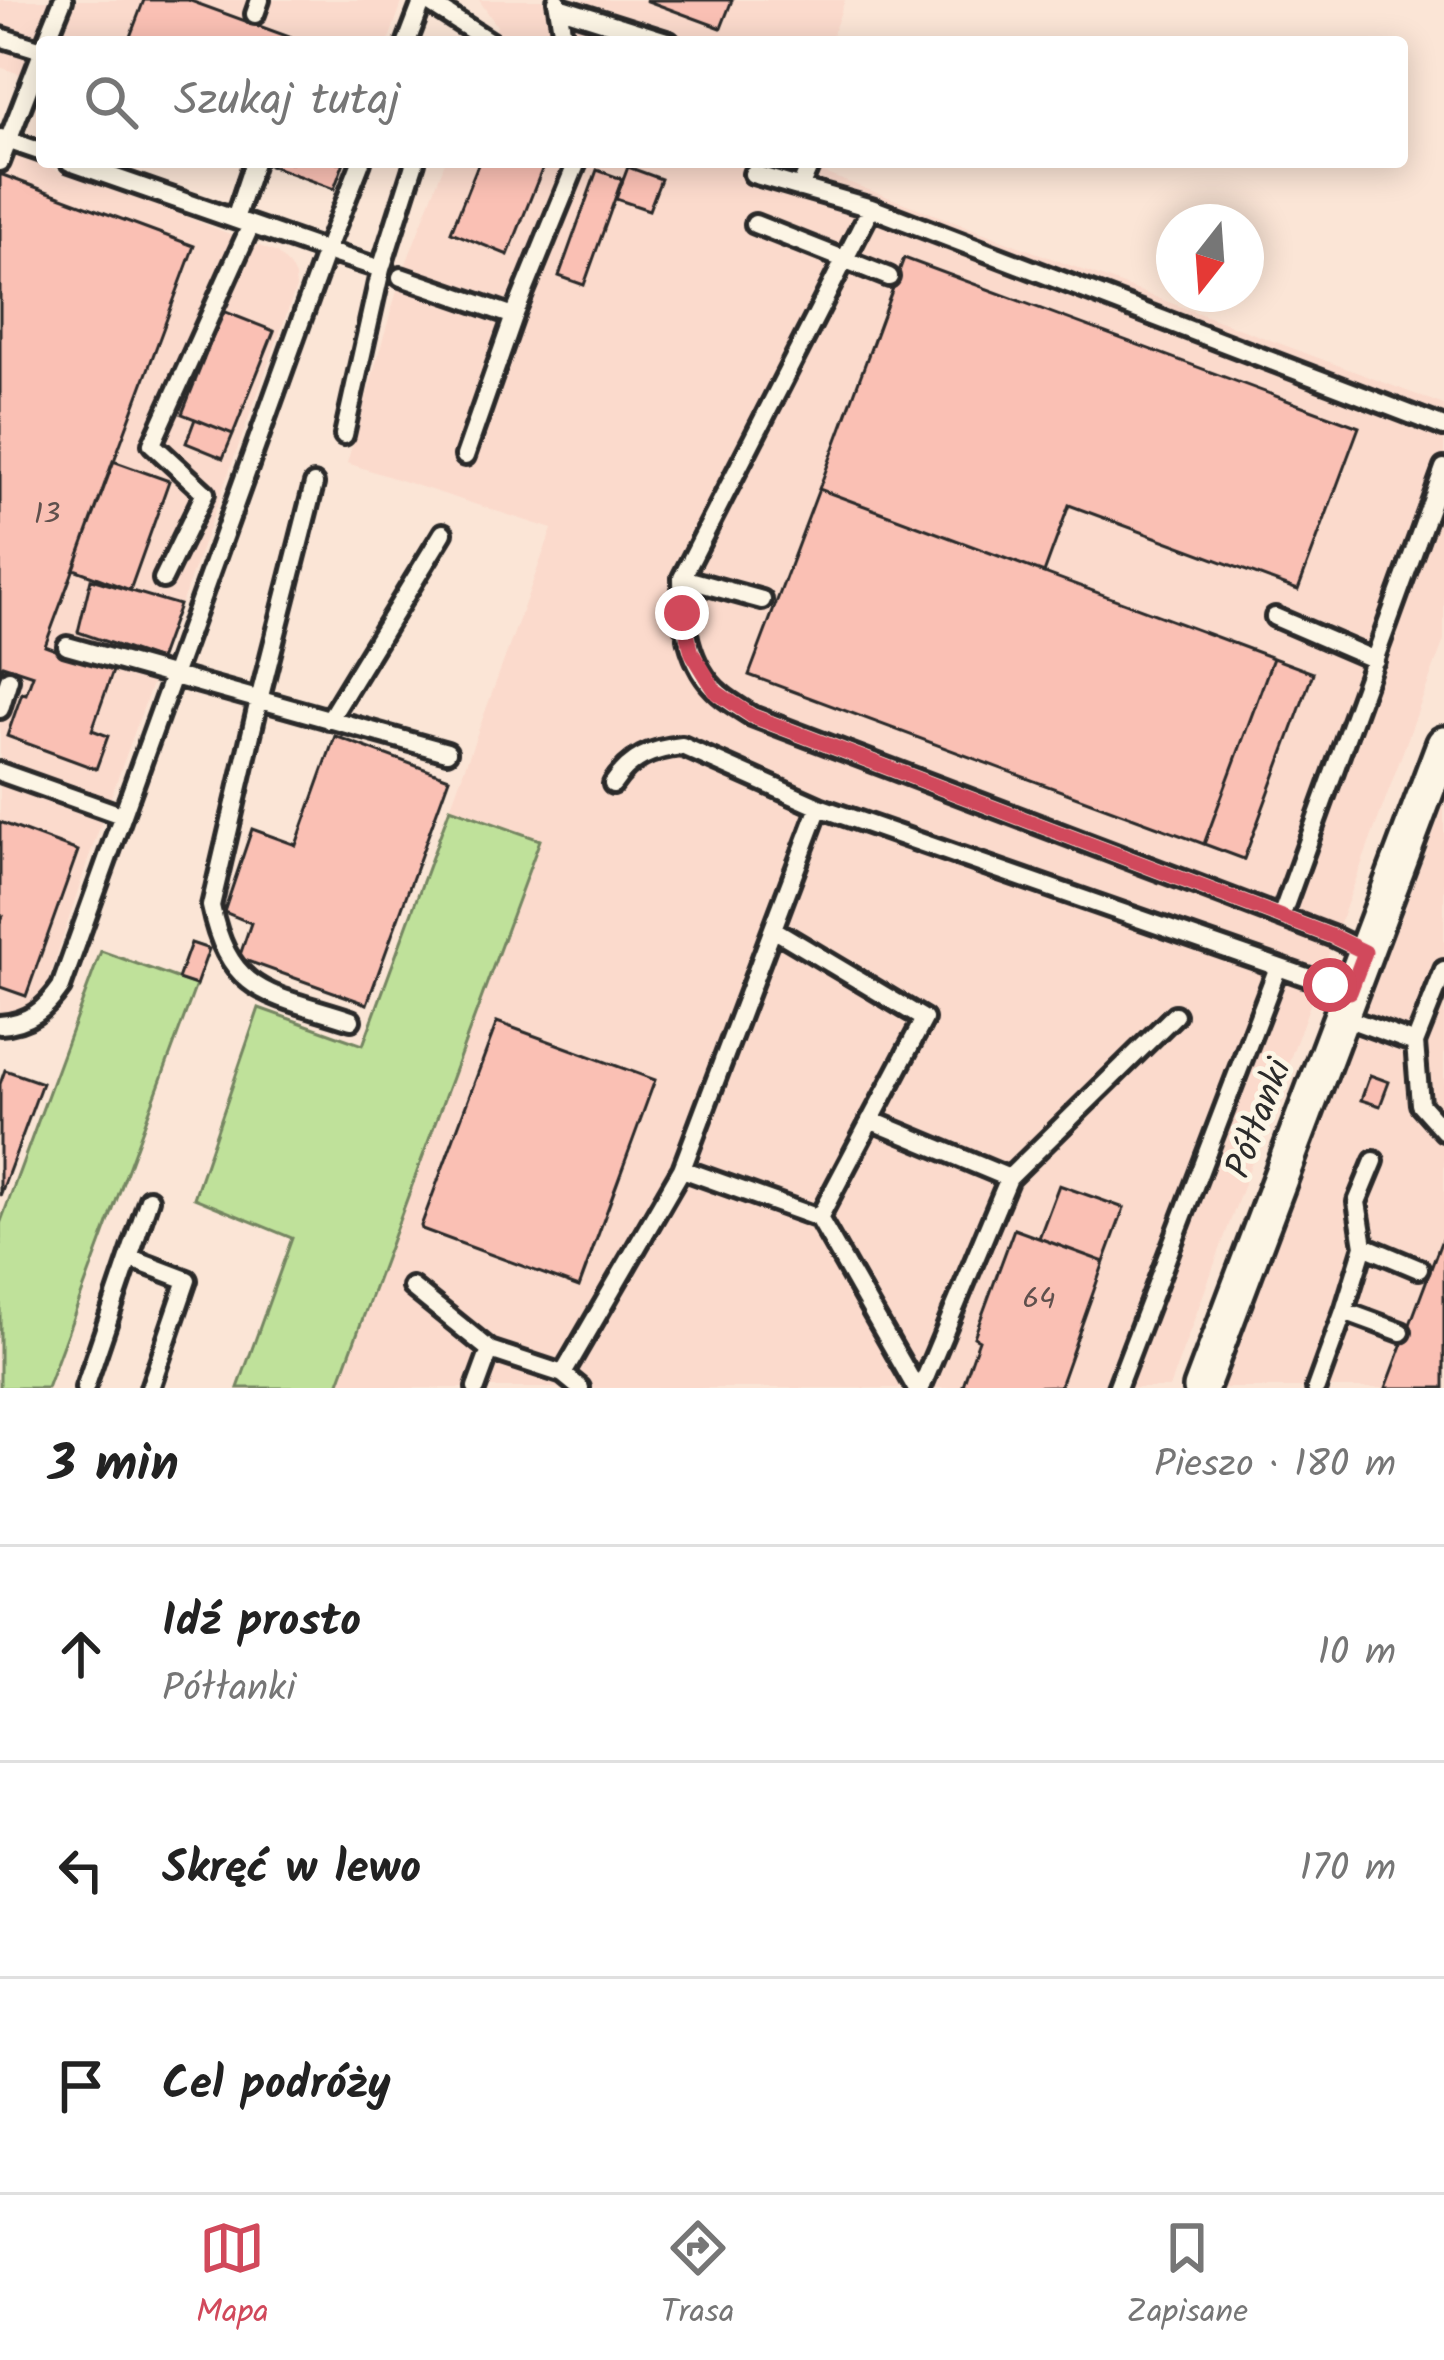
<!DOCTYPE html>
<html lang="pl">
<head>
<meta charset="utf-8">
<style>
	:root { --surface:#fff; --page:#f6f6f6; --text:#222; --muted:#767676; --line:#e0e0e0; --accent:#d1495b }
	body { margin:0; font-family:Kalam,sans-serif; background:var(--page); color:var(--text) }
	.compass { position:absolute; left:1156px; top:204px; width:108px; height:108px; border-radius:50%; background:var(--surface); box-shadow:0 6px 30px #0003; rotate:197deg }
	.stop { position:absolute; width:36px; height:36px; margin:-27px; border:9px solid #d1495b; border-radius:50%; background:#fff }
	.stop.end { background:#d1495b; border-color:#fff; box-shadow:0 3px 12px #0008 }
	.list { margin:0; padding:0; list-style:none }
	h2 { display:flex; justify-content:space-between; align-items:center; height:156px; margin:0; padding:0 48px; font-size:51px }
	h2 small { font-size:39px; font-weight:400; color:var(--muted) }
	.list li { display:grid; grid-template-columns:78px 1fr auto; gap:36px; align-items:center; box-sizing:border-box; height:216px; padding:0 48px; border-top:3px solid var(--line) }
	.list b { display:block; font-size:45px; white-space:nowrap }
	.list p { margin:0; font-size:39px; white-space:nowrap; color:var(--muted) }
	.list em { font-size:39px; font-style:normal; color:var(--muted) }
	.icon { flex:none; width:66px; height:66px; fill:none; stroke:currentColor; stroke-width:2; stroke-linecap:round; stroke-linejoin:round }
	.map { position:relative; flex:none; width:1444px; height:1388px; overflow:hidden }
	.search { position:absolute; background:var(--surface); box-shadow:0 6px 30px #0003; left:36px; right:36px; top:36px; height:132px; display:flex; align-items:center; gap:30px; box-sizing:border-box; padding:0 42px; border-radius:12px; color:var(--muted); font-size:45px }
	.sheet { height:804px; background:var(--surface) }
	nav { display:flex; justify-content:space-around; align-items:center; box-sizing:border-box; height:168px; border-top:3px solid var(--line); background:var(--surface); font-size:33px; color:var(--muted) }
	nav a { display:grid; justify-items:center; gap:6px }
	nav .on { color:var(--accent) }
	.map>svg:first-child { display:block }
	.built { fill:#fbdacc }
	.green { fill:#bfe19a; stroke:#758662; stroke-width:3 }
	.building { fill:#fac0b4; stroke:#2b2b2b; stroke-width:3 }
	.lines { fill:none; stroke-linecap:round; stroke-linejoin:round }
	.service-casing { stroke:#2b2b2b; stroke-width:26 }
	.minor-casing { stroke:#2b2b2b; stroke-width:42 }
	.service { stroke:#fcf5e5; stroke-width:16 }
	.minor { stroke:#fcf5e5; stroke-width:33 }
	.route { stroke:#d1495b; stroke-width:15 }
	.labels { text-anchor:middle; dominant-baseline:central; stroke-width:10; stroke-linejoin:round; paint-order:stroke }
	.number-label { font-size:30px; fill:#5f504d }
	.street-label { font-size:36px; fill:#2b2b2b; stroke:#fcf5e5 }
</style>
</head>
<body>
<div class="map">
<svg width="1444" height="1388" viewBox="0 0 1444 1388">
	<rect width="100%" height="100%" fill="#fbe5d6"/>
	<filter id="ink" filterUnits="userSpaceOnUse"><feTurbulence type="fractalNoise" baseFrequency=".00833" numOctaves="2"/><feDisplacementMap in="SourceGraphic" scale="24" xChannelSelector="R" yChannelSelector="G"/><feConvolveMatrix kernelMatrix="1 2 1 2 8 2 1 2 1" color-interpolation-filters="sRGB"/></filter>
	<g filter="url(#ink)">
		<!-- built -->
		<path class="built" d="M0,0H403L388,42H42V82L0,67Z
			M479,0H845L830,42H491L497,26Z
			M0,150L182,215L277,253L290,267L295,277L296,288L88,860L48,983L32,1007L0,1013Z
			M445,162H794L1444,405V640L1169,1388H337L540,841L450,808L552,529L347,463L401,277Z
			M1444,805V1388H1223L1323,1122Z"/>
		<!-- green -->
		<path class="green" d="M450,808L540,840L337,1388H238L292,1238L194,1198L259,1008L363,1045Z
			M101,951L196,985L47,1388H0V1224Z"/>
		<!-- building -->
		<path class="building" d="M144,0H188L303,42H128Z
			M645,0H732L721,28Z
			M261,162H344L334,189Z
			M479,162H545L508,255L451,232Z
			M628,167L661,179L649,210L616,199Z
			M597,170L622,179L584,285L559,276Z
			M0,174L194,246L45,646L113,671L92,730L108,736L96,769L7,736L22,693L26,694L33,675L3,665L0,672Z
			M904,258L1359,427L1298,590L1069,505L1044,573L819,489Z
			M223,311L274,331L233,434L182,414Z
			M195,419L233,434L223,458L186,443Z
			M113,461L169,481L130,590L74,569Z
			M819,489L1273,658L1204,844L749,675Z
			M91,579L179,605L159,660L78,632Z
			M1273,658L1313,673L1244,859L1204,844Z
			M335,736L449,778L367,1004L239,958L251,923L224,912L252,829L296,845Z
			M0,822L78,851L26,996L0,987V923L3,916L0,915Z
			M191,943L209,949L196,985L178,979Z
			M497,1022L655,1080L579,1287L422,1229L421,1226Z
			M5,1070L42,1083L0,1196V1084Z
			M1370,1075L1389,1082L1380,1106L1361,1100Z
			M1059,1185L1124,1208L1104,1262L1039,1238Z
			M1014,1229L1104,1262L1060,1386L971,1388L963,1385L979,1340L974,1337Z
			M1444,1234V1388H1386Z"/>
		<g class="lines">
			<!-- service casing -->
			<g class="service-casing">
				<path id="service" d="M425,0L490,42
					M557,1L564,42
					M558,7L669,42
					M255,14L260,0
					M0,37L42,50
					M46,42L63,0
					M407,42L423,0
					M1,138L42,152
					M0,162L42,53
					M361,162L326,251L381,269L415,162
					M753,174L871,208
					M800,188L811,162
					M235,219L254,162
					M755,224L889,277
					M401,277L514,316
					M344,435L381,269
					M465,456L514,316L577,162
					M314,484L259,700L211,906C230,997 273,994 351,1020
					M682,578L762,600
					M163,579L205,493L152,444L251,225
					M1275,617L1375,660
					M67,646L447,752
					M0,709L9,679
					M329,720L443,533
					M0,772L121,815
					M613,784C630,758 651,749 682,746L819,807
					M1281,917L1444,468
					M773,929L924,1019L819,1218
					M1365,952L1334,937L752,716C741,709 729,702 720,694C687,666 682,618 682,578L871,208L1444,427
					M1340,1016L1415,1043L1444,970
					M0,1025C29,1023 45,1010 61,987L326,251L70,162
					M1415,1043L1420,1104L1444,1131
					M870,1120L1009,1178L1175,1015
					M682,1169L819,807L1350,992
					M1364,1246L1357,1202L1374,1161
					M129,1258L187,1280L150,1388
					M412,1287L490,1350
					M1344,1311L1364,1246L1419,1269
					M563,1374L682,1169L819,1218L916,1388
					M85,1388L149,1199
					M476,1388L490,1350L563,1374L580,1388
					M921,1388L1009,1178
					M1117,1388L1278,967
					M1316,1388L1344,1311L1401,1332"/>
			</g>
			<!-- minor casing -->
			<g class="minor-casing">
				<path id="minor" d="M1201,1388L1444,744"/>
			</g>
			<!-- service -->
			<use href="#service" class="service"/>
			<!-- minor -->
			<use href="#minor" class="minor"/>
		</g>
	</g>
	<g class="lines" filter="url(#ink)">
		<!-- route -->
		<path class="route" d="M682,613L692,653L716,692L752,716L1334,937L1365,952L1350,992L1330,985"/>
	</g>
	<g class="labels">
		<!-- number labels -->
		<g class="number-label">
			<text x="47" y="515">13</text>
			<text x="1039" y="1300">64</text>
		</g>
		<!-- street labels -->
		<g class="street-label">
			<text transform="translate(1260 1119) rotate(-69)">Półłanki</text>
		</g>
	</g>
</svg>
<svg class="compass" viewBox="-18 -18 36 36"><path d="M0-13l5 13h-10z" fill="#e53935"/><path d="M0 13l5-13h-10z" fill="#767676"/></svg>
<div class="stop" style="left:1330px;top:985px"></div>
<div class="stop end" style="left:682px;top:613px"></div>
<div class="search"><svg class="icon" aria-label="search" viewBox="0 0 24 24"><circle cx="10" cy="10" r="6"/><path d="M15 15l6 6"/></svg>Szukaj tutaj</div>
</div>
<section class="sheet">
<h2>3 min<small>Pieszo · 180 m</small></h2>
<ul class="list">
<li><svg class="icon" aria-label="ahead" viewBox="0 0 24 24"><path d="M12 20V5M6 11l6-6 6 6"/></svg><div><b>Idź prosto</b><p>Półłanki</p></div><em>10 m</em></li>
<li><svg class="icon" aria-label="left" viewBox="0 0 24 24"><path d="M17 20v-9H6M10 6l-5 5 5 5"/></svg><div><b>Skręć w lewo</b></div><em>170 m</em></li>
<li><svg class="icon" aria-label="arrive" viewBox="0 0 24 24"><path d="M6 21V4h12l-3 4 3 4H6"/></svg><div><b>Cel podróży</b></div></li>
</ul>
</section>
<nav>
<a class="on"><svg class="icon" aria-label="map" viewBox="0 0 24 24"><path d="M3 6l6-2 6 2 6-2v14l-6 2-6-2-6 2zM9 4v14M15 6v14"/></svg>Mapa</a>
<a><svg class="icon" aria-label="directions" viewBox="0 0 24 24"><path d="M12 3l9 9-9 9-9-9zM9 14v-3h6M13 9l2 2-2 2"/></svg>Trasa</a>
<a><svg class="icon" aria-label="saved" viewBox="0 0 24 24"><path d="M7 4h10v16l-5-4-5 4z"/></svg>Zapisane</a>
</nav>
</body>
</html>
